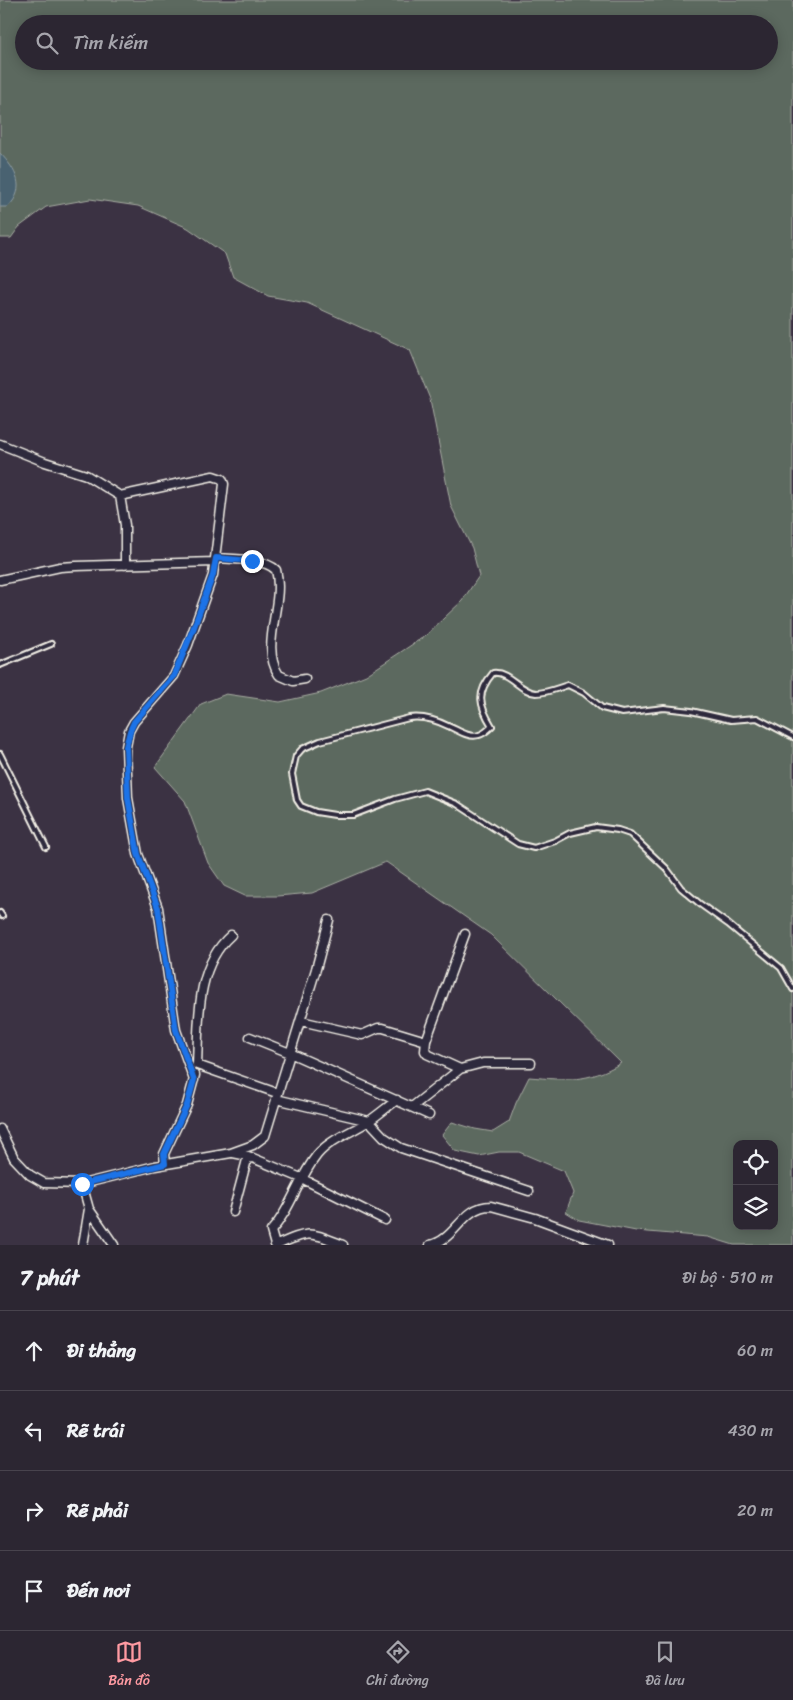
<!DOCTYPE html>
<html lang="vi">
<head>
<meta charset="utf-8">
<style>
	:root { --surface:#2c2632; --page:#38323e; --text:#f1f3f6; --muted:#a6a5ac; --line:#48434d; --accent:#ff9aa2 }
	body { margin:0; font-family:Sriracha,sans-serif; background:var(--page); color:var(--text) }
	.controls { position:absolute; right:15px; bottom:15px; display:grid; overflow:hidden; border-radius:10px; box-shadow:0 2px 12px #0003 }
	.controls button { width:45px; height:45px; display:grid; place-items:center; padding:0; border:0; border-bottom:1px solid var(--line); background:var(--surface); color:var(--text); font:25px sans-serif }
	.stop { position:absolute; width:15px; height:15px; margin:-11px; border:4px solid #1a73e8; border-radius:50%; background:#fff }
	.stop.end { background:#1a73e8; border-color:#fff; box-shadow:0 1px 5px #0008 }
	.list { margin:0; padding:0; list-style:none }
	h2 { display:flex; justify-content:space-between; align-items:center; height:65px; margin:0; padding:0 20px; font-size:21px }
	h2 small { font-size:16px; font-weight:400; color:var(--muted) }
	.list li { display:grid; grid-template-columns:32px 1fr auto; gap:15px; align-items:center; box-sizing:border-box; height:80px; padding:0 20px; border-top:1px solid var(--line) }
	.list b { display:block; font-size:19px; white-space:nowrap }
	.list em { font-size:16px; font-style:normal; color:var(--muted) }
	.icon { flex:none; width:28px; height:28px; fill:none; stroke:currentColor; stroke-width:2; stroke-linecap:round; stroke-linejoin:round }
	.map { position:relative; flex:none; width:793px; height:1245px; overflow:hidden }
	.search { position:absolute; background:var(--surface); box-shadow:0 2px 12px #0003; left:15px; right:15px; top:15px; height:55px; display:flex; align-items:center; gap:12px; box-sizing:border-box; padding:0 18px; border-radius:28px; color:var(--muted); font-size:19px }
	.sheet { height:385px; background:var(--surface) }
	nav { display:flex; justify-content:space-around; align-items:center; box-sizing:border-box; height:70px; border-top:1px solid var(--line); background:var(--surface); font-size:14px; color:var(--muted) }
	nav a { display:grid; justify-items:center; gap:2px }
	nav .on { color:var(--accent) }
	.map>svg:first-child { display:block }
	.green { fill:#5c695e; stroke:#a8ada3; fill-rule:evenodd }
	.water { fill:#496271; stroke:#8d9ba1 }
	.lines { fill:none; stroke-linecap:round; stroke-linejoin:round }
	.lane-casing { stroke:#f4f1e8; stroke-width:8 }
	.street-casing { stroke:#f4f1e8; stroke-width:11 }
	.lane { stroke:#2f2a3d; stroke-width:4 }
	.street { stroke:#2f2a3d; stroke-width:8 }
	.route { stroke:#1a73e8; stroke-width:6 }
</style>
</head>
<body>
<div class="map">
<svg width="793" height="1245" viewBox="0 0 793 1245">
	<rect width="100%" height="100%" fill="#3b3243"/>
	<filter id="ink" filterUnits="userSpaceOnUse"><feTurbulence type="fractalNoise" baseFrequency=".02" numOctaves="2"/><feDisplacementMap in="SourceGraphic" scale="10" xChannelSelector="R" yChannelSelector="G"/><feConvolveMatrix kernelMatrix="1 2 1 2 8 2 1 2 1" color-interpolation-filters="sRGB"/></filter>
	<g filter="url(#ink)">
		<!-- green -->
		<path class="green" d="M0,0H793V1245H734L708,1237L636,1231L579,1220L566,1212L573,1193L564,1171L519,1152H499L479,1156L455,1151L442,1135L452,1122L475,1129L493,1132L509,1122L516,1103L529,1077C567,1080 587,1083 621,1063L491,935L386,862L312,893L277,896H245L224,886L208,863L185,801L155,767L201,704L226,694L280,702L321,693L366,675L425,636L462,601L479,576L472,548L451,506L430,399L410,350L307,303L268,296L233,277L225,254L188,228L138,206L90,199L46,207L19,227L11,238H0ZM24,24H769V61H24ZM737,1144H774V1226H737Z"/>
		<!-- water -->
		<path class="water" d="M0,153C16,170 27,188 8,207H0Z"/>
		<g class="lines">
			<!-- lane casing -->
			<g class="lane-casing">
				<path id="lane" d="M0,665L51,644
					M793,737L757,718L731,720L691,711L664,708L622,713L602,708L584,693L568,685C558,688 547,693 536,693C520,692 509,671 493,673C476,693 479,705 492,726C488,730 484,734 479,735C468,738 458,730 448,726C436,720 423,716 409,718L320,741L302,749L296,756L292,774L297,800L301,806L316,812L335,815H353L395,799L425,791L457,804L518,844L534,848L555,841L570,833L596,827L618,830L630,834L667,869L681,888L700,904L728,924L781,968L793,989
					M0,754L46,847
					M0,913L2,916"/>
			</g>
			<!-- street casing -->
			<g class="street-casing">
				<path id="street" d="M0,444L45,462L86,475L120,496L213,476L222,479L224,484L213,575L188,645L174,676L134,722L129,731L126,747L128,798L138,854L158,908L176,1030L194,1080
					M120,496L125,525V565
					M216,558C232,559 264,558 276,570C285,603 259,646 279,675L293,681L305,679
					M0,580L60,567L76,566L215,562
					M231,935C195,967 199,1021 197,1065L277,1093
					M301,1021L362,1035L378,1028H383L426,1041L425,1051L427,1054L460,1069L412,1107
					M250,1037L290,1053L429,1115
					M426,1041L465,934
					M460,1069L483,1063H531
					M276,1099L369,1121L384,1137L401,1148L529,1191
					M0,1129L14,1158L30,1175L44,1183L82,1184L155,1166L231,1153L253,1145L265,1136L316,969L329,920
					M233,1153L248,1156L301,1178L385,1220
					M165,1164L164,1154L187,1105L195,1075
					M82,1184L89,1209L114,1245
					M233,1212L248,1156
					M83,1245L89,1209
					M275,1245L271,1231C291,1209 298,1179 317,1155C329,1140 352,1132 369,1121C378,1115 387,1107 397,1100
					M277,1245C311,1230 310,1232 343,1245
					M430,1245C456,1240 462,1206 491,1206L535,1218L608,1245"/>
			</g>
			<!-- lane -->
			<use href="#lane" class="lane"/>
			<!-- street -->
			<use href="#street" class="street"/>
		</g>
	</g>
	<g class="lines" filter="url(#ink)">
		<!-- route -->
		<path class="route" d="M82,1184L165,1164L164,1154L187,1105L194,1080L176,1030L158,908L138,854L128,798L126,747L130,731L134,722L174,676L194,627L213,575L216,558L252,561"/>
	</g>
</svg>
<div class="controls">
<button><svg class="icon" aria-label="locate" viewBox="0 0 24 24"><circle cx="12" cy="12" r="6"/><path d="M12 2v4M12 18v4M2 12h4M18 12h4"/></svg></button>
<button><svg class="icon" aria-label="layers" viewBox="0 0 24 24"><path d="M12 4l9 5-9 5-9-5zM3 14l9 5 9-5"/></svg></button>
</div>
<div class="stop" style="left:82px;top:1184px"></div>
<div class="stop end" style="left:252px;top:561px"></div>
<div class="search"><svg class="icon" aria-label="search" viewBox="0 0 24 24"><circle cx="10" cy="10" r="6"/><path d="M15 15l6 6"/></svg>Tìm kiếm</div>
</div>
<section class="sheet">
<h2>7 phút<small>Đi bộ · 510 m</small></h2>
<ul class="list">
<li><svg class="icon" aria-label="ahead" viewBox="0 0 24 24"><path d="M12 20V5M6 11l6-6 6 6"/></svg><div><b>Đi thẳng</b></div><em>60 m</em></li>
<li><svg class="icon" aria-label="left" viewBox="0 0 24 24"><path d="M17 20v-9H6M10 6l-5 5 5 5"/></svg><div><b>Rẽ trái</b></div><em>430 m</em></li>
<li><svg class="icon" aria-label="right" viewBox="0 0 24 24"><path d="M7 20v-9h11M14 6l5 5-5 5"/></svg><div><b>Rẽ phải</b></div><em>20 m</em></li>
<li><svg class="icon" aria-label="arrive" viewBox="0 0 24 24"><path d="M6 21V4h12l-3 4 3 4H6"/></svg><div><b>Đến nơi</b></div></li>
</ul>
</section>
<nav>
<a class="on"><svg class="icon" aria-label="map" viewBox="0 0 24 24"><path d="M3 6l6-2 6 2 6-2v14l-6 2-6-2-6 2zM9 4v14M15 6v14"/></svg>Bản đồ</a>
<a><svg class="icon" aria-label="directions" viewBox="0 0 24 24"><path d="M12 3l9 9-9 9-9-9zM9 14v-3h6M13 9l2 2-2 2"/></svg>Chỉ đường</a>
<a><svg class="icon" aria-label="saved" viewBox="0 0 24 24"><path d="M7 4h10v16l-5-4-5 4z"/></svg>Đã lưu</a>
</nav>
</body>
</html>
